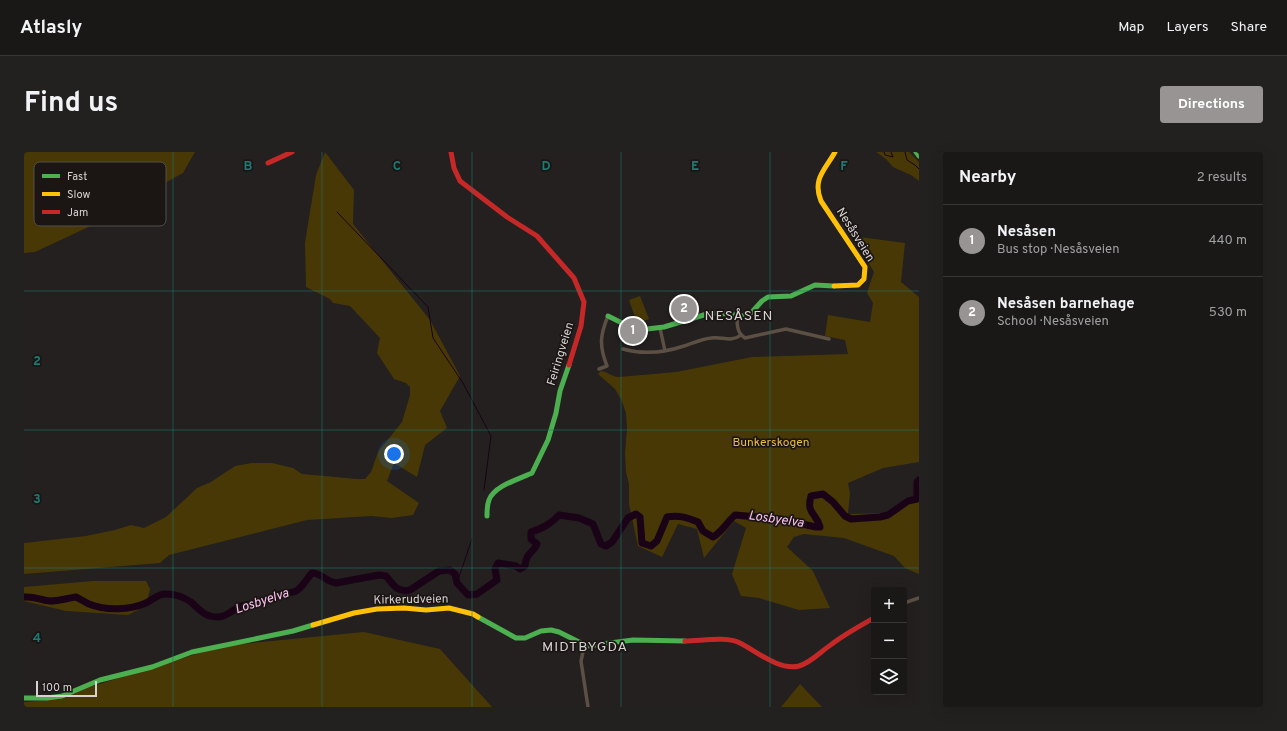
<!DOCTYPE html>
<html lang="en">
<head>
<meta charset="utf-8">
<style>
	:root { --surface:#1a1817; --page:#232120; --text:#f1f3f6; --muted:#9fa0a1; --line:#383736; --accent:#979493 }
	body { margin:0; font-family:Overpass,sans-serif; background:var(--page); color:var(--text) }
	.controls { position:absolute; right:12px; bottom:12px; display:grid; overflow:hidden; border-radius:4px; box-shadow:0 4px 16px #0002 }
	.controls button { width:36px; height:36px; display:grid; place-items:center; padding:0; border:0; border-bottom:1px solid var(--line); background:var(--surface); color:var(--text); font:20px sans-serif }
	.scale { position:absolute; left:12px; bottom:10px; width:61px; box-sizing:border-box; padding-left:4px; border:2px solid #d6d2d1; border-top:0; font-size:11px; line-height:14px; white-space:nowrap; color:#d6d2d1; -webkit-text-stroke:3px #1b1614; paint-order:stroke }
	.you { position:absolute; left:370px; top:302px; width:14px; height:14px; margin:-10px; border:3px solid #fff; border-radius:50%; background:#1a73e8; box-shadow:0 0 0 6px #1a73e833 }
	.badge { display:grid; place-items:center; width:26px; height:26px; border-radius:50%; background:var(--accent); color:#fff; font-size:13px; font-weight:700 }
	.pin { position:absolute; translate:-50% -50%; border:2px solid #fff; box-shadow:0 1px 4px #0006 }
	.list { margin:0; padding:0; list-style:none }
	h2 { display:flex; justify-content:space-between; align-items:center; height:52px; margin:0; padding:0 16px; font-size:17px }
	h2 small { font-size:13px; font-weight:400; color:var(--muted) }
	.list li { display:grid; grid-template-columns:26px 1fr auto; gap:12px; align-items:center; box-sizing:border-box; height:72px; padding:0 16px; border-top:1px solid var(--line) }
	.list b { display:block; font-size:15px; white-space:nowrap }
	.list p { margin:0; font-size:13px; white-space:nowrap; color:var(--muted) }
	.list em { font-size:13px; font-style:normal; color:var(--muted) }
	.icon { flex:none; width:22px; height:22px; fill:none; stroke:currentColor; stroke-width:2; stroke-linecap:round; stroke-linejoin:round }
	.map { position:relative; flex:none; width:895px; height:555px; overflow:hidden; border-radius:4px }
	header { display:flex; align-items:center; gap:24px; box-sizing:border-box; height:56px; padding:0 20px; background:var(--surface); border-bottom:1px solid var(--line) }
	header strong { font-size:19px }
	nav { display:flex; gap:22px; margin-inline-start:auto; font-size:14px }
	.intro { display:flex; align-items:center; justify-content:space-between; box-sizing:border-box; height:96px; padding:0 24px }
	h1 { margin:0; font-size:28px }
	.button { padding:10px 18px; border-radius:4px; background:var(--accent); color:#fff; font-size:14px; font-weight:700 }
	main { display:flex; gap:24px; padding:0 24px }
	aside { flex:1; background:var(--surface); border-radius:4px; box-shadow:0 4px 16px #0002 }
	.map>svg:first-child { display:block }
	.green { fill:#483806 }
	.lines { fill:none; stroke-linecap:round; stroke-linejoin:round }
	.stream { stroke:#1a0316; stroke-width:1 }
	.river { stroke:#1a0316; stroke-width:7 }
	.street { stroke:#5c4f44; stroke-width:3.5 }
	.fast { stroke:#4caf50; stroke-width:5 }
	.slow { stroke:#ffc107; stroke-width:5 }
	.jam { stroke:#c62828; stroke-width:5 }
	.grid { fill:none; stroke:#197b73; stroke-width:1; stroke-opacity:0.55 }
	.labels { text-anchor:middle; dominant-baseline:central; stroke-width:3.5; stroke-linejoin:round; paint-order:stroke }
	.street-label { font-size:12px; fill:#d6d2d1; stroke:#1b1614 }
	.park-label { font-size:12px; fill:#eabf3d; stroke:#1b1614 }
	.water-label { font-size:13px; font-style:italic; fill:#fdc3f1; stroke:#1b1614 }
	.quarter-label { font-size:14px; letter-spacing:1px; fill:#d6d2d1; stroke:#1b1614 }
	.key { fill:#1b1614; stroke:#534e4d; stroke-width:1 }
	.key-label { font-size:11px; fill:#d6d2d1 }
	.grid-label { font-size:13px; text-anchor:middle; font-weight:bold; fill:#197b73; stroke:#1b1614; stroke-width:3.5; stroke-linejoin:round; paint-order:stroke }
</style>
</head>
<body>
<header>
<strong>Atlasly</strong>
<nav><a>Map</a><a>Layers</a><a>Share</a></nav>
</header>
<div class="intro"><h1>Find us</h1><a class="button">Directions</a></div>
<main>
<div class="map">
<svg width="895" height="555" viewBox="0 0 895 555">
	<rect width="100%" height="100%" fill="#23201f"/>
	<!-- green -->
	<path class="green" d="M0,0H171L159,21L130,37L104,43L88,64L11,100L0,101Z
		M301,0L330,38L329,72L406,168L436,224L416,259L423,276L401,293L393,325L370,311L363,329L395,351L389,363L368,366L347,364L283,368L145,403L136,411L0,422V391L62,384L91,378L107,373L120,376L142,365L173,336L187,330L211,314L228,311H248L269,316L278,322L333,327H341L347,320L354,300L378,270L386,243V235L382,231L370,227L353,201L356,186L326,154L309,151L306,147L282,135L281,91L284,72L292,23Z
		M852,0H885L895,10V29L887,23L869,15L862,7Z
		M828,84L881,91L877,130L895,145V310L859,316L824,331L826,341L824,362L868,361L880,351L895,347L894,329L895,328V422L881,416L870,404L820,386L780,382L770,385L763,395L789,419L806,456L775,458L735,446L717,444L708,422L722,376L710,369L680,406L673,377L654,372L638,405L614,394L605,352V332L602,320L601,301L603,277L602,261L597,247L591,237L574,222L577,219C584,220 588,225 595,225L652,220L728,205L824,202L821,188L801,184L804,163L846,170L849,151L843,141L850,120Z
		M616,144L625,167L613,171L605,148Z
		M69,429H122L126,437L122,454L104,463L42,459L0,449V435Z
		M340,480L416,497L468,555H0V550L24,548L198,494Z
		M776,532L798,555H757Z"/>
	<g class="lines">
		<!-- stream -->
		<path class="stream" d="M860,0L861,3L869,5L867,0
			M881,0L883,8L891,13L895,17
			M313,60L404,155L409,186L439,231L467,284L460,338
			M433,431L448,387"/>
		<!-- river -->
		<path class="river" d="M0,445C12,444 15,448 26,449C35,449 44,446 52,445C56,447 61,450 65,452C82,459 106,458 122,451C129,448 133,442 141,442C150,442 160,445 167,450C173,455 178,462 186,464C200,468 206,459 217,454C224,452 231,452 238,450C243,448 249,444 254,443C260,441 267,441 272,439C279,435 283,426 288,421C298,421 302,430 312,431L355,423L362,424C369,433 374,441 386,438L415,419L426,418L431,422L433,431L444,443L453,442L473,428L471,417L474,411L492,414L496,417L501,414C502,400 509,402 513,392L507,387V380C519,376 527,372 535,363L555,366L569,372L577,392L582,394L588,390L604,366L612,362L616,365L618,391L627,394L633,389L643,365C654,363 662,365 674,370L679,379L689,385C699,379 702,371 711,363L755,367L792,375H796C792,360 782,362 787,344L799,342L809,350L821,364L827,367L856,365L864,363L884,349L893,347V330L895,328"/>
		<!-- street -->
		<path class="street" d="M713,164C713,173 713,181 721,186L762,177L805,187
			M636,176L641,199
			M599,197C620,203 639,201 660,194C669,191 678,187 687,186C698,184 707,191 717,183
			M575,217L583,214C575,194 576,183 584,164
			M880,451L895,446
			M563,494L559,500L557,509L564,555"/>
		<!-- fast -->
		<path class="fast" d="M892,0L895,4
			M584,164L604,174L623,177L640,175L683,162L694,161L719,164L728,160L738,149L744,145L767,144L791,133L810,134
			M463,364C463,359 463,353 465,348C470,334 495,327 508,321L524,288L532,261L536,239L545,213
			M454,465L492,486H501L517,479L527,478L535,480L563,494L609,488L661,489
			M0,546H23L38,544L76,528L128,515L168,500L269,479L289,473"/>
		<!-- slow -->
		<path class="slow" d="M810,134L834,133L840,127L841,115L797,49C788,27 801,18 811,0
			M289,473L330,461L353,457L380,456L402,458L425,456L449,462L454,465"/>
		<!-- jam -->
		<path class="jam" d="M427,0L430,16L436,29L483,65L513,84L550,126L560,150L557,174L545,213
			M244,11L268,0
			M661,489C677,489 703,484 716,491C732,499 755,519 775,514C788,510 797,499 808,492C821,482 836,474 850,466"/>
	</g>
	<!-- grid -->
	<path class="grid" d="M149,0V555M298,0V555M448,0V555M597,0V555M746,0V555M0,139H895M0,278H895M0,416H895"/>
	<g class="labels">
		<!-- street labels -->
		<g class="street-label">
			<text transform="translate(831 83) rotate(58)">Nesåsveien</text>
			<text transform="translate(537 202) rotate(-73)">Feiringveien</text>
			<text transform="translate(387 448) rotate(-1)">Kirkerudveien</text>
		</g>
		<!-- park labels -->
		<g class="park-label">
			<text x="747" y="291">Bunkerskogen</text>
		</g>
		<!-- water labels -->
		<g class="water-label">
			<text transform="translate(752 368) rotate(8)">Losbyelva</text>
			<text transform="translate(238 450) rotate(-18)">Losbyelva</text>
		</g>
		<!-- quarter labels -->
		<g class="quarter-label">
			<text x="715" y="164">NESÅSEN</text>
			<text x="561" y="495">MIDTBYGDA</text>
		</g>
	</g>
	<!-- legend -->
	<rect x="10" y="10" width="132" height="64" rx="6" class="key"/>
	<rect x="18" y="22" width="18" height="4" fill="#4caf50"/>
	<rect x="18" y="40" width="18" height="4" fill="#ffc107"/>
	<rect x="18" y="58" width="18" height="4" fill="#c62828"/>
	<g class="key-label">
		<text x="43" y="28">Fast</text>
		<text x="43" y="46">Slow</text>
		<text x="43" y="64">Jam</text>
	</g>
	<g class="grid-label">
		<text x="224" y="18">B</text>
		<text x="373" y="18">C</text>
		<text x="522" y="18">D</text>
		<text x="671" y="18">E</text>
		<text x="820" y="18">F</text>
		<text x="13" y="213">2</text>
		<text x="13" y="351">3</text>
		<text x="13" y="490">4</text>
	</g>
</svg>
<div class="controls">
<button>+</button>
<button>−</button>
<button><svg class="icon" aria-label="layers" viewBox="0 0 24 24"><path d="M12 4l9 5-9 5-9-5zM3 14l9 5 9-5"/></svg></button>
</div>
<div class="scale">100 m</div>
<div class="you"></div>
<div class="pin badge" style="left:609px;top:179px">1</div>
<div class="pin badge" style="left:660px;top:157px">2</div>
</div>
<aside>
<h2>Nearby<small>2 results</small></h2>
<ul class="list">
<li><span class="badge">1</span><div><b>Nesåsen</b><p>Bus stop · Nesåsveien</p></div><em>440 m</em></li>
<li><span class="badge">2</span><div><b>Nesåsen barnehage</b><p>School · Nesåsveien</p></div><em>530 m</em></li>
</ul>
</aside>
</main>
</body>
</html>
